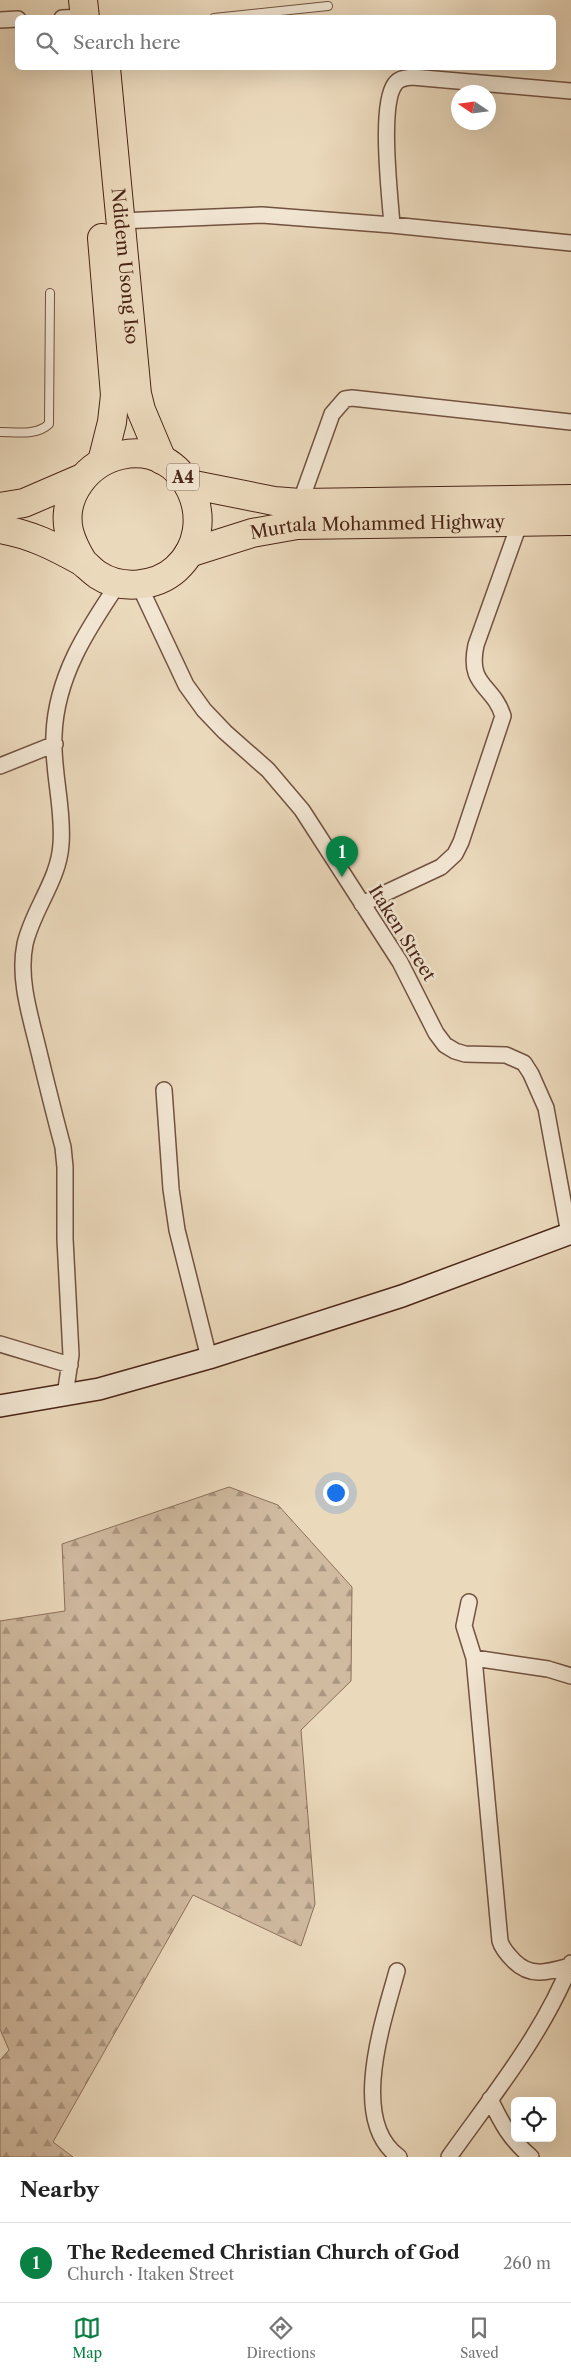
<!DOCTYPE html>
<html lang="en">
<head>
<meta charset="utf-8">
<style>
	:root { --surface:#fff; --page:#f6f6f6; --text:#222; --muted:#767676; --line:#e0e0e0; --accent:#0b8043 }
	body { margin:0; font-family:"Libre Caslon Text",serif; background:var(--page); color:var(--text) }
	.controls { position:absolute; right:15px; bottom:15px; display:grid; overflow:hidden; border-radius:8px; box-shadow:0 5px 20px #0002 }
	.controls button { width:45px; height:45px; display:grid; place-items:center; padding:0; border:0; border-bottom:1px solid var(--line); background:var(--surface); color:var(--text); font:25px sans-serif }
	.compass { position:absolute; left:451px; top:85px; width:45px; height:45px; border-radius:50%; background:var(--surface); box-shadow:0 5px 20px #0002; rotate:283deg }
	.you { position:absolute; left:335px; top:1492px; width:18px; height:18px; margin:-12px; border:4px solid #fff; border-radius:50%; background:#1a73e8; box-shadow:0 0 0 8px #1a73e833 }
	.badge { display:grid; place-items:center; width:32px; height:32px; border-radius:50%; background:var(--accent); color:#fff; font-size:16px; font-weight:700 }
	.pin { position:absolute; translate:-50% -41px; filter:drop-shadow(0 1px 2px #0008) }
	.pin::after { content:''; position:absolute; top:26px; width:18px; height:15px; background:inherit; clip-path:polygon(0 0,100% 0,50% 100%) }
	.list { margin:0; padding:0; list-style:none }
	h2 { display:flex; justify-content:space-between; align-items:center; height:65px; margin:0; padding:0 20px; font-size:21px }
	h2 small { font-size:16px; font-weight:400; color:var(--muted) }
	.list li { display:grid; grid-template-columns:32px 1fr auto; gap:15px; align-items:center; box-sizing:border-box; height:80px; padding:0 20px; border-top:1px solid var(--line) }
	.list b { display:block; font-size:19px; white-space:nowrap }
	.list p { margin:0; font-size:16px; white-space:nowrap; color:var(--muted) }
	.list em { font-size:16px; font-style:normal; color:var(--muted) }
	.icon { flex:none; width:28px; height:28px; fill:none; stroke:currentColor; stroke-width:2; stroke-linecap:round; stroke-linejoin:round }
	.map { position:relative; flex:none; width:571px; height:2157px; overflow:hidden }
	.search { position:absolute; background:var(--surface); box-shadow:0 5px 20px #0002; left:15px; right:15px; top:15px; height:55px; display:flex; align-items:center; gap:12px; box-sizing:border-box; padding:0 18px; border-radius:8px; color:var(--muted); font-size:19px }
	.sheet { height:145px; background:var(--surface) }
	nav { display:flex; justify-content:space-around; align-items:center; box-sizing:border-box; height:70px; border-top:1px solid var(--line); background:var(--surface); font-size:14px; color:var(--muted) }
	nav a { display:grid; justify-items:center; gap:2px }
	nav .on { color:var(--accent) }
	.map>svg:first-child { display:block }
	.forest { fill:url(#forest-firs); stroke:#8d705c }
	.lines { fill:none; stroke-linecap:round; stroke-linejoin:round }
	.lane-casing { stroke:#725240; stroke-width:10 }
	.street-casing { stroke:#725240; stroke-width:18 }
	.secondary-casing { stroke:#4a2517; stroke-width:24 }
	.highway-casing { stroke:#4a2517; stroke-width:30 }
	.lane { stroke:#f2e6d3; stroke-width:8 }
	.street { stroke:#f2e6d3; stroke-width:15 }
	.secondary { stroke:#f2e6d3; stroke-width:21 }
	.highway { stroke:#ebd9bc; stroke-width:28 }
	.labels { text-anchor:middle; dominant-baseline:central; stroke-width:5; stroke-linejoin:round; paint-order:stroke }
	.shield { fill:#f2e6d3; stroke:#7c5f4f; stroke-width:1 }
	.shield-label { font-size:16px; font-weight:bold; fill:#4a2517 }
	.street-label { font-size:18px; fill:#4a2517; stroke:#f2e6d3 }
</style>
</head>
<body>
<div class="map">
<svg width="571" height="2157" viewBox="0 0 571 2157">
	<defs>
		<pattern id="forest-firs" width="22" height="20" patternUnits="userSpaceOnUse" patternTransform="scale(1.25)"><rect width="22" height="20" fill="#d0baa0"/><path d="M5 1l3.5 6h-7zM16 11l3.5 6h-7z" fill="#ab9781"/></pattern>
	</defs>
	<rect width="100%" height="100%" fill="#ebd9bc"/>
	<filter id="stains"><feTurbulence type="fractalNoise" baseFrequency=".004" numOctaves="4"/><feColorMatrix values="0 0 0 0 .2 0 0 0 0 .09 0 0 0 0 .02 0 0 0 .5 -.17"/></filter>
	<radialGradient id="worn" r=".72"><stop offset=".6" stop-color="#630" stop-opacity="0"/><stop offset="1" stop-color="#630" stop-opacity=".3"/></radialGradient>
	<!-- forest -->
	<path class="forest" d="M229,1487L278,1505L352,1587L351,1681L301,1730L315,1904L301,1946L193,1895L53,2142L73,2157H0V2060L9,2050L0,2029V1621L65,1611L62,1544Z"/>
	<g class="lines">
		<!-- lane casing -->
		<g class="lane-casing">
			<path id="lane" d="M214,18L328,6
				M0,432C17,432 36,436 49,424L50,293"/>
		</g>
		<!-- street casing -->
		<g class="street-casing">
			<path id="street" d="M62,18L85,17
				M0,20L18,19
				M119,221L262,215L392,225L571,243
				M392,225C390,196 379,105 395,84C399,78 406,78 412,77L571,91
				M300,503L332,414L345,399L352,398L571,422
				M139,585L186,685L204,710L225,732L268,770L302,810L400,962L436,1033L445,1045L455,1051L465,1054L506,1055L524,1063L531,1074L546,1108L569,1234
				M0,766L55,744
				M362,904L441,867L455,854L461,842L503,716C493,684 467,687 476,645L520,522
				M164,1090L171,1189L177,1230L209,1358
				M0,1344L70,1365
				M65,1395L71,1355L65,1239V1167L63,1147C54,1114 46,1081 38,1048C30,1015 18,978 25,944C33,909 59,880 61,844C64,808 52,771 54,735C56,677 87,630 118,584
				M469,1602L464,1626L474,1658L500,1941C502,1948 508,1955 514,1961C531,1978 548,1972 570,1966
				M474,1658L548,1669L571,1676
				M397,1971C384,2019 348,2121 399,2157
				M490,2099C502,2124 510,2139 531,2157
				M449,2157C493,2095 543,2034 571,1963"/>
		</g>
		<!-- secondary casing -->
		<g class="secondary-casing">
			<path id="secondary" d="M0,1406L99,1389L209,1358L402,1296L571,1233"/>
		</g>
		<!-- highway casing -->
		<g class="highway-casing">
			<g id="highway">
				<path d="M83,0L85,18"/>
				<path id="s1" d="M106,68L137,394L141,410L162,460"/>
				<path d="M102,462L112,422L115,395L102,238"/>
				<path d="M189,484L274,501L300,503L571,499"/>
				<path d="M0,507L24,503L82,478"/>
				<path d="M0,529C30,534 54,546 81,561C87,565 92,571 98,575C121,590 156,587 176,569C224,526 186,440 121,455C88,462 61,496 69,531C72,543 77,552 83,562"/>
				<path id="s2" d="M189,553L252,533L297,525L571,521"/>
			</g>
		</g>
		<!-- lane -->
		<use href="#lane" class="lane"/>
		<!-- street -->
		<use href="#street" class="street"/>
		<!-- secondary -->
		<use href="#secondary" class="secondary"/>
		<!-- highway -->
		<use href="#highway" class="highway"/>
	</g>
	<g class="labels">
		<!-- shield labels -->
		<rect class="shield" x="167" y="463.5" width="32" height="27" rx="4"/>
		<g class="shield-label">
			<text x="183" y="477">A4</text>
		</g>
		<!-- street labels -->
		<g class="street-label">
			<text stroke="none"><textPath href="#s1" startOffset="199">Ndidem Usong Iso</textPath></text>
			<text stroke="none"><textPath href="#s2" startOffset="192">Murtala Mohammed Highway</textPath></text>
			<text transform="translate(402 933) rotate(58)">Itaken Street</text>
		</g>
	</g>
	<rect width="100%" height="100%" filter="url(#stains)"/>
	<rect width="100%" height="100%" fill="url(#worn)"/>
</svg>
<div class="controls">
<button><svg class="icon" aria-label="locate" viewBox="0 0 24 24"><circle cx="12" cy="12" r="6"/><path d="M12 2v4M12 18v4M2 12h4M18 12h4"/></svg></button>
</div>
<svg class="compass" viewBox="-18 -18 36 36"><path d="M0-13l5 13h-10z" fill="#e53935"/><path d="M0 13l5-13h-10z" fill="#767676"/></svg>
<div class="you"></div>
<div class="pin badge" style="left:342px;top:877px">1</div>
<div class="search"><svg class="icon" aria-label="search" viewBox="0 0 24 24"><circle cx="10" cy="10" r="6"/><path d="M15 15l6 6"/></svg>Search here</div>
</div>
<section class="sheet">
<h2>Nearby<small></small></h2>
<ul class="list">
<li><span class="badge">1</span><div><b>The Redeemed Christian Church of God</b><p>Church · Itaken Street</p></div><em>260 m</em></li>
</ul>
</section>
<nav>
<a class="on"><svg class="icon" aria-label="map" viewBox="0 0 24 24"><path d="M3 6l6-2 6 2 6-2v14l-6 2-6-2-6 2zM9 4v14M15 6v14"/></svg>Map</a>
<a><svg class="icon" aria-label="directions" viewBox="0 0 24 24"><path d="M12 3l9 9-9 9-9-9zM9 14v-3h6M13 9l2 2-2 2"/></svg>Directions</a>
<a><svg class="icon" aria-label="saved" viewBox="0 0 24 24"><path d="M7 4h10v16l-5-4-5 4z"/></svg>Saved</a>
</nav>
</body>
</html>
